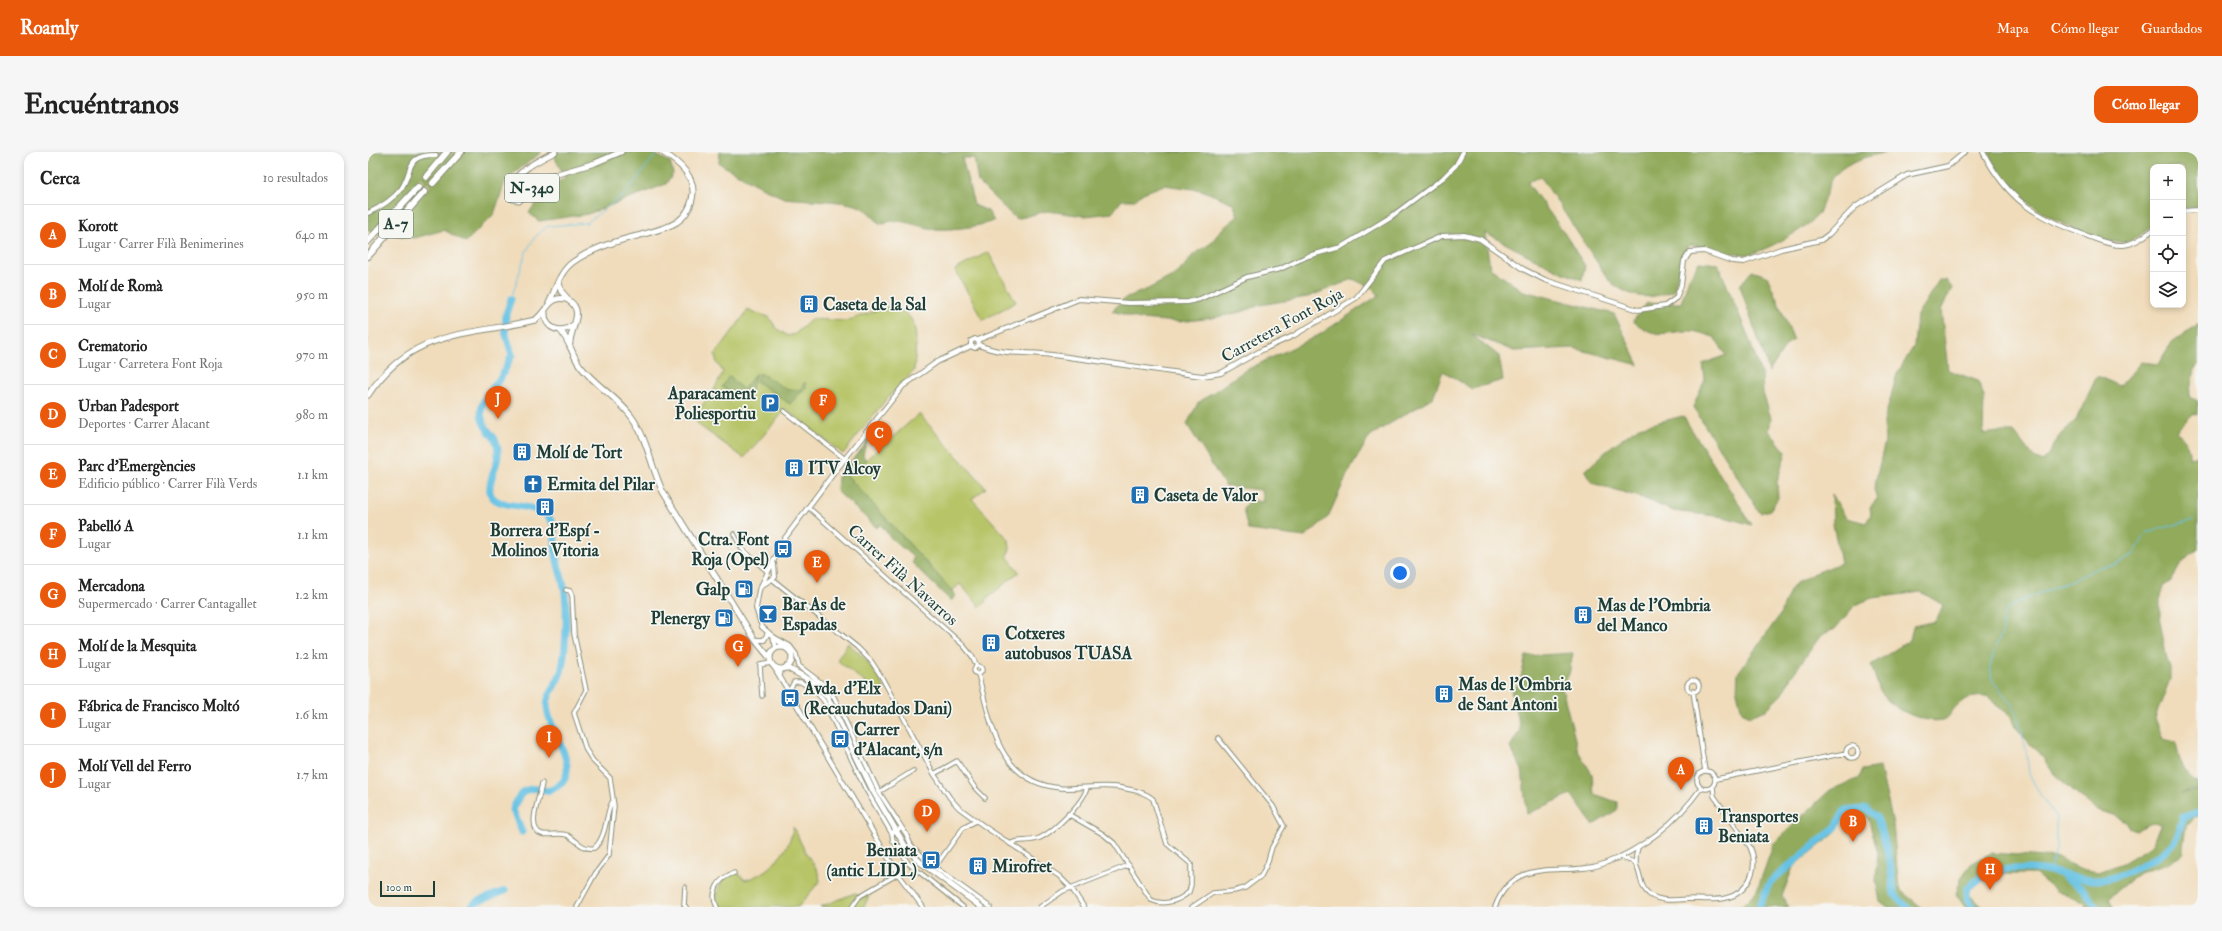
<!DOCTYPE html>
<html lang="es">
<head>
<meta charset="utf-8">
<style>
	:root { --surface:#fff; --page:#f6f6f6; --text:#222; --muted:#767676; --line:#e0e0e0; --accent:#ea580c }
	body { margin:0; font-family:"IM FELL Double Pica",serif; background:var(--page); color:var(--text) }
	.controls { position:absolute; right:12px; top:12px; display:grid; overflow:hidden; border-radius:8px; box-shadow:0 2px 6px #0003 }
	.controls button { width:36px; height:36px; display:grid; place-items:center; padding:0; border:0; border-bottom:1px solid var(--line); background:var(--surface); color:var(--text); font:20px sans-serif }
	.scale { position:absolute; left:12px; bottom:10px; width:55px; box-sizing:border-box; padding-left:4px; border:2px solid #1f3d34; border-top:0; font-size:11px; line-height:14px; white-space:nowrap; color:#1f3d34; -webkit-text-stroke:3px #f6f6f2; paint-order:stroke }
	.you { position:absolute; left:1032px; top:421px; width:14px; height:14px; margin:-10px; border:3px solid #fff; border-radius:50%; background:#1a73e8; box-shadow:0 0 0 6px #1a73e833 }
	.badge { display:grid; place-items:center; width:26px; height:26px; border-radius:50%; background:var(--accent); color:#fff; font-size:13px; font-weight:700 }
	.pin { position:absolute; translate:-50% -33px; filter:drop-shadow(0 1px 2px #0008) }
	.pin::after { content:''; position:absolute; top:21px; width:14px; height:12px; background:inherit; clip-path:polygon(0 0,100% 0,50% 100%) }
	.list { margin:0; padding:0; list-style:none }
	h2 { display:flex; justify-content:space-between; align-items:center; height:52px; margin:0; padding:0 16px; font-size:17px }
	h2 small { font-size:13px; font-weight:400; color:var(--muted) }
	.list li { display:grid; grid-template-columns:26px 1fr auto; gap:12px; align-items:center; box-sizing:border-box; height:60px; padding:0 16px; border-top:1px solid var(--line) }
	.list b { display:block; font-size:15px; white-space:nowrap }
	.list p { margin:0; font-size:13px; white-space:nowrap; color:var(--muted) }
	.list em { font-size:13px; font-style:normal; color:var(--muted) }
	.icon { flex:none; width:22px; height:22px; fill:none; stroke:currentColor; stroke-width:2; stroke-linecap:round; stroke-linejoin:round }
	.map { position:relative; flex:none; width:1830px; height:755px; overflow:hidden; border-radius:12px }
	header { display:flex; align-items:center; gap:24px; box-sizing:border-box; height:56px; padding:0 20px; background:var(--accent); color:#fff }
	header strong { font-size:19px }
	nav { display:flex; gap:22px; margin-inline-start:auto; font-size:14px }
	.intro { display:flex; align-items:center; justify-content:space-between; box-sizing:border-box; height:96px; padding:0 24px }
	h1 { margin:0; font-size:28px }
	.button { padding:10px 18px; border-radius:12px; background:var(--accent); color:#fff; font-size:14px; font-weight:700 }
	main { display:flex; gap:24px; padding:0 24px }
	aside { flex:1; background:var(--surface); border-radius:12px; box-shadow:0 2px 6px #0003 }
	.map>svg:first-child { display:block }
	.green { fill:#b7c567; stroke:#6b814e }
	.forest { fill:#91aa5c; stroke:#587448 }
	.lines { fill:none; stroke-linecap:round; stroke-linejoin:round }
	.stream { stroke:#66c2e4; stroke-width:1 }
	.river { stroke:#66c2e4; stroke-width:7 }
	.tertiary-tunnel { stroke:#c6bca0; stroke-width:4; stroke-dasharray:4 2; stroke-linecap:butt }
	.motorway-tunnel { stroke:#c6bca0; stroke-width:6; stroke-dasharray:6 3; stroke-linecap:butt }
	.minor-casing { stroke:#888c78; stroke-width:5.5 }
	.tertiary-casing { stroke:#888c78; stroke-width:6 }
	.primary-casing { stroke:#888c78; stroke-width:7 }
	.motorway-casing { stroke:#888c78; stroke-width:8 }
	.minor { stroke:#fff; stroke-width:3.5 }
	.tertiary { stroke:#fff; stroke-width:4 }
	.primary { stroke:#fff; stroke-width:5 }
	.motorway { stroke:#fff; stroke-width:6 }
	.labels { text-anchor:middle; dominant-baseline:central; stroke-width:3.5; stroke-linejoin:round; paint-order:stroke }
	.shield { fill:#f6f6f2; stroke:#60746d; stroke-width:1 }
	.shield-label { font-size:16px; font-weight:bold; fill:#1f3d34 }
	.poi-label { font-size:17px; font-weight:bold; fill:#1f3d34; stroke:#f6f6f2; text-anchor:start }
	.street-label { font-size:17px; fill:#1f3d34; stroke:#f6f6f2 }
</style>
</head>
<body>
<header>
<strong>Roamly</strong>
<nav><a>Mapa</a><a>Cómo llegar</a><a>Guardados</a></nav>
</header>
<div class="intro"><h1>Encuéntranos</h1><a class="button">Cómo llegar</a></div>
<main>
<aside>
<h2>Cerca<small>10 resultados</small></h2>
<ul class="list">
<li><span class="badge">A</span><div><b>Korott</b><p>Lugar · Carrer Filà Benimerines</p></div><em>640 m</em></li>
<li><span class="badge">B</span><div><b>Molí de Romà</b><p>Lugar</p></div><em>950 m</em></li>
<li><span class="badge">C</span><div><b>Crematorio</b><p>Lugar · Carretera Font Roja</p></div><em>970 m</em></li>
<li><span class="badge">D</span><div><b>Urban Padesport</b><p>Deportes · Carrer Alacant</p></div><em>980 m</em></li>
<li><span class="badge">E</span><div><b>Parc d'Emergències</b><p>Edificio público · Carrer Filà Verds</p></div><em>1.1 km</em></li>
<li><span class="badge">F</span><div><b>Pabelló A</b><p>Lugar</p></div><em>1.1 km</em></li>
<li><span class="badge">G</span><div><b>Mercadona</b><p>Supermercado · Carrer Cantagallet</p></div><em>1.2 km</em></li>
<li><span class="badge">H</span><div><b>Molí de la Mesquita</b><p>Lugar</p></div><em>1.2 km</em></li>
<li><span class="badge">I</span><div><b>Fábrica de Francisco Moltó</b><p>Lugar</p></div><em>1.6 km</em></li>
<li><span class="badge">J</span><div><b>Molí Vell del Ferro</b><p>Lugar</p></div><em>1.7 km</em></li>
</ul>
</aside>
<div class="map">
<svg width="1830" height="755" viewBox="0 0 1830 755">
	<rect width="100%" height="100%" fill="#f6f6f2"/>
	<filter id="ink" filterUnits="userSpaceOnUse"><feTurbulence type="fractalNoise" baseFrequency=".025" numOctaves="2"/><feDisplacementMap in="SourceGraphic" scale="8" xChannelSelector="R" yChannelSelector="G"/><feConvolveMatrix kernelMatrix="1 2 1 2 8 2 1 2 1" color-interpolation-filters="sRGB"/></filter>
	<filter id="wash" filterUnits="userSpaceOnUse"><feTurbulence type="fractalNoise" baseFrequency=".012" numOctaves="4" result="noise"/><feDisplacementMap in="SourceGraphic" scale="16" xChannelSelector="R" yChannelSelector="G"/><feGaussianBlur stdDeviation="0.9" result="paint"/><feColorMatrix in="noise" values="0 0 0 0 0 0 0 0 0 0 0 0 0 0 0 0 0 1.4 0 .05"/><feComposite in="paint" operator="in"/></filter>
	<g filter="url(#wash)">
		<rect width="100%" height="100%" fill="#f0dcbb"/>
		<!-- green -->
		<path class="green" d="M620,100L648,150L615,168L587,118Z
			M519,155C557,158 547,192 546,219L520,245L475,302L418,257L376,306L332,274L325,265L346,238L355,220L349,211L347,203L380,158L401,165L409,177L420,184L427,182L444,167L478,169Z
			M551,262L618,336L604,347L641,388L642,397L639,404L651,420L618,447L619,449L612,455L592,432L584,439L475,319L482,309L481,313L487,318Z
			M480,491L498,508L517,536L509,540L469,508Z
			M425,675C430,681 431,689 435,695C440,708 451,714 452,729L430,755H350C343,745 357,716 369,721C372,722 375,726 377,728C400,722 422,700 425,675Z
			M487,741L494,747L502,741L496,755H452Z"/>
		<!-- forest -->
		<path class="forest" d="M0,0H174L138,27L126,62L98,90L76,78L46,86L0,79Z
			M184,0H282L302,10L305,22L298,32L220,62L171,69L161,61L177,37L197,26Z
			M352,0H1520C1504,3 1479,9 1468,22C1460,30 1456,51 1451,61C1444,74 1396,100 1381,102C1368,105 1338,94 1322,93L1315,100L1306,139C1278,148 1266,147 1242,130L1173,25L1159,30L1195,79L1217,114L1214,128L1189,118L1117,81L1122,116L1155,139L1246,162L1271,213L1205,196L1146,199L1103,182L1131,204L1135,228L1104,237L1075,219L1065,245L1002,284L979,323L960,365L937,385L880,378L875,357L881,348L895,350L893,338L857,334L819,272L830,251L876,219L951,183L1011,143L1004,136L985,127L940,145L892,153L873,160L844,166L811,170L772,167L744,159L757,146L780,137L810,121L826,102L842,92L854,77L870,64L865,51L833,38L796,33L775,41L767,48H754L744,61L717,64L679,59L648,67L610,30L606,6H594L606,53L620,59L626,69C608,75 586,78 567,77C547,75 533,64 512,72C507,67 502,61 496,57C482,47 436,49 417,46C408,44 360,17 351,11Z
			M1620,0H1830V55L1815,57V15H1785V74C1777,79 1767,88 1759,90C1747,92 1735,87 1723,83C1678,67 1641,44 1620,0Z
			M1331,110L1350,112L1380,184L1394,224L1395,241L1403,266L1401,279L1418,300L1409,330L1410,346L1402,358L1392,361L1325,255L1337,228L1335,212L1358,203L1346,185C1338,183 1327,178 1318,179C1291,181 1289,187 1265,169L1279,151H1313L1321,126Z
			M1384,119L1399,124L1426,188L1419,192L1401,220C1393,190 1380,163 1372,133Z
			M1571,128H1578L1584,136L1573,158L1580,218L1610,229L1616,245L1615,282L1631,280H1646L1666,306L1675,310L1693,282L1708,268L1729,224L1752,234L1773,210L1790,212L1804,190L1830,172V212L1826,216L1821,245L1830,249V263L1825,262L1808,279C1816,288 1822,293 1821,306L1830,304V397L1813,412L1803,429L1796,434L1792,448V468L1798,503L1802,516V527L1787,566L1795,587L1808,590C1811,606 1813,622 1830,630V638H1823L1813,641L1830,639V665L1828,664L1818,673L1814,703L1799,712L1771,721L1741,746L1745,755H1718L1717,751L1688,739L1667,722H1625L1604,731L1601,743L1615,755H1597L1588,742L1593,726L1603,712L1623,701L1691,706L1711,717L1731,720L1755,711L1783,694L1793,672L1784,671L1768,678L1761,675L1758,670L1745,663L1727,657L1686,622L1671,600L1663,593L1647,574L1642,563L1628,553L1620,544C1603,545 1596,545 1585,558C1583,562 1580,566 1577,567C1561,574 1526,558 1516,544C1509,536 1507,522 1503,513L1542,488L1545,474L1568,469L1575,453L1553,440L1504,446L1487,453L1467,477L1453,483L1423,525L1414,542L1398,558L1382,564L1374,560L1369,540L1370,521L1412,463L1422,439L1428,431L1445,422L1473,411L1465,372L1464,342L1478,366L1498,371L1503,362L1502,355L1509,347L1506,337L1517,289L1516,270L1529,222L1546,194L1549,163Z
			M388,221L380,249L357,239L358,237L354,235L361,224L375,238Z
			M392,221L420,238L426,237L430,239L437,230L438,235L422,252L388,229Z
			M1315,264L1384,373L1356,365L1305,359L1275,346L1224,331L1217,319L1244,294L1271,275Z
			M507,277L510,281C501,285 496,294 495,304L499,308L487,318H484L481,313C482,308 486,306 489,303C496,295 500,285 507,277Z
			M475,319L584,439L587,444L583,449L544,411L545,405L523,386L512,372L509,376L469,339L470,325Z
			M1205,501L1201,522L1194,536L1210,599L1224,622L1226,642L1249,650V658L1225,673L1203,642L1159,662L1154,618L1142,595L1152,578L1148,554L1143,540L1152,529L1158,504Z
			M1512,615L1525,672L1531,737L1553,755H1520L1512,749L1508,729L1510,701L1500,666L1482,655L1466,682L1425,715L1414,744L1421,755H1372L1389,738L1406,691L1462,638L1492,626L1494,618Z"/>
		<g class="lines">
			<!-- stream -->
			<path class="stream" d="M143,147L158,100L167,85L180,74L218,71L256,43L290,0
				M1681,719L1688,699V665L1673,644L1661,622L1658,597L1649,564L1644,553L1624,528L1622,515L1627,495L1634,482V469L1638,459L1649,450L1706,428L1731,415L1746,413L1766,402L1779,380L1826,368"/>
			<!-- river -->
			<path class="river" d="M143,147L138,162L137,179L144,203C140,211 137,218 133,225C124,238 109,249 114,267C118,282 131,283 130,302C130,314 120,327 122,340C125,360 176,347 185,372C188,381 186,393 188,402C189,413 194,424 196,435C200,455 198,496 194,516C192,529 180,539 179,552C178,580 224,624 180,639C160,632 151,639 145,658L154,680
				M1678,718C1695,722 1714,729 1732,728C1753,726 1798,705 1808,686C1812,680 1812,672 1815,665L1830,660
				M1695,724L1715,737L1729,755
				M103,755L108,750L137,739
				M1391,755L1402,730L1467,676L1477,658L1499,657L1509,666L1515,683L1522,710L1526,742L1539,755
				M1606,755L1599,747V737C1621,713 1647,716 1676,718"/>
		</g>
	</g>
	<g filter="url(#ink)">
		<g class="lines">
			<!-- tertiary-tunnel -->
			<path class="tertiary-tunnel" d="M68,3L93,0"/>
			<!-- motorway-tunnel -->
			<path class="motorway-tunnel" d="M50,35L58,25
				M56,40L65,31"/>
			<!-- minor casing -->
			<g class="minor-casing">
				<path id="minor" d="M416,259L477,307
					M440,355L595,493L604,504L609,514
					M366,382L374,397L400,420
					M404,427L489,495L503,509L513,524L566,622L582,646L591,656L620,677L691,724L704,737L716,755
					M198,438L202,439L204,444L206,482L218,538L206,561L218,598L225,609L242,626L246,654L241,703L227,722L209,755
					M406,485L422,494L428,502L431,514L455,532L466,545L511,640L538,682L543,693L561,711L622,755
					M606 518a4 4 0 1 1 8 0a4 4 0 1 1-8 0Z
					M610,522C623,569 629,631 693,636C712,637 729,633 748,635C760,637 776,639 785,647L799,692L823,712V733L821,740C811,749 796,754 783,748L746,691L735,682L700,662
					M1319 534a6 6 0 1 1 12 0a6 6 0 1 1-12 0Z
					M421,539L426,530H433L448,540L456,549L497,636L524,682
					M1325,539L1337,619
					M394,544L392,513L403,511
					M1478 600a6 6 0 1 1 12 0a6 6 0 1 1-12 0Z
					M1329 628a9 9 0 1 1 18 0a9 9 0 1 1-18 0Z
					M566,622L589,609L607,636L617,646
					M1348,627L1478,601
					M174,631C173,643 157,677 174,682C183,684 190,680 199,683C209,688 214,698 226,696C240,685 238,655 245,649
					M511,640L545,619
					M531,677L527,678L524,682L525,689L531,695L538,694
					M642,692C649,687 660,690 669,687C684,682 715,651 719,636
					M529,694L540,711L595,755
					M1252,705L1266,710C1274,720 1270,734 1282,743C1293,750 1309,748 1321,747C1333,747 1346,749 1358,746C1380,741 1392,716 1382,695L1346,644L1345,635
					M1268,713V703L1270,696
					M567,715L595,676L608,669
					M317,735L316,753L318,755
					M349,755C341,740 351,726 366,721
					M484,755L492,744L530,722
					M672,755L695,739L761,713
					M824,755L845,741L866,739L877,736L893,724L899,712L904,695L916,674L905,654L850,586
					M1127,755C1147,701 1196,726 1235,712C1274,698 1309,670 1333,636"/>
			</g>
			<!-- tertiary casing -->
			<g class="tertiary-casing">
				<path id="tertiary" d="M1615,0C1640,48 1666,64 1717,83C1728,87 1743,94 1755,93C1767,92 1776,84 1785,78
					M1815,59L1830,58
					M0,61C11,56 25,47 33,37C46,18 36,3 68,3
					M610,188L711,147L761,151L820,150L832,147L879,125L912,117L940,104L973,95L1024,64L1075,26L1088,13L1095,0
					M603,194V189L607,187L610,189L611,193C633,203 660,200 684,203C734,209 785,218 835,224L853,221L894,198L925,184L988,146L1017,109L1074,84L1096,83L1112,87L1155,117L1177,128L1270,158L1297,154L1308,146L1313,133L1316,109L1322,100L1336,99L1364,109L1376,110L1413,97L1453,88L1461,82L1487,55L1539,23L1580,14L1597,0
					M396,432L407,425L406,412
					M405,485L408,495
					M387,488H396L400,481
					M417,495L394,475L388,456L391,438L417,386L468,318L535,234L569,210L603,194L607,196L611,193
					M406,515L530,722L555,755
					M412,523L413,517"/>
			</g>
			<!-- primary casing -->
			<g class="primary-casing">
				<path id="primary" d="M187,0C171,8 146,20 141,38L142,46L151,49L166,34L179,25L227,11L253,0
					M191,130L193,139L200,147
					M181,151C188,137 191,120 205,110C223,97 248,89 269,84C282,80 298,77 309,70C319,63 324,53 325,41C326,22 309,9 294,0
					M177,160C176,176 192,183 205,173
					M192,178C202,189 204,204 213,215C228,234 249,245 263,264C280,287 283,316 295,340L387,488L401,505
					M0,243C45,176 97,185 167,168C179,160 182,141 200,148C218,159 202,176 202,191
					M402 506a11 11 0 1 1 22 0a11 11 0 1 1-22 0Z
					M418,515L447,531L459,544L505,639L539,697L552,710L613,755"/>
			</g>
			<!-- motorway casing -->
			<g class="motorway-casing">
				<path id="motorway" d="M58,25L79,0
					M65,31L93,0
					M0,89L50,35
					M0,104L56,40"/>
			</g>
			<!-- minor -->
			<use href="#minor" class="minor"/>
			<!-- tertiary -->
			<use href="#tertiary" class="tertiary"/>
			<!-- primary -->
			<use href="#primary" class="primary"/>
			<!-- motorway -->
			<use href="#motorway" class="motorway"/>
		</g>
	</g>
	<!-- icons -->
	<defs>
		<g id="building-square" transform="scale(1)"><rect x="-9" y="-9" width="18" height="18" rx="4" fill="#1f6fb2" stroke="#f6f6f2"/><path d="M-4-6H4V6H1V3H-1V6H-4ZM-2.5-4.3h1.7v1.8h-1.7ZM.8-4.3h1.7v1.8H.8ZM-2.5-1h1.7V.8h-1.7ZM.8-1h1.7V.8H.8Z" fill="#fff"/></g>
		<g id="parking-square" transform="scale(1)"><rect x="-9" y="-9" width="18" height="18" rx="4" fill="#1f6fb2" stroke="#f6f6f2"/><path d="M-3.5-5.5H1a3.5 3.5 0 0 1 0 7H-1V5.5H-3.5ZM-1-3.4V-.6H.8a1.4 1.4 0 0 0 0-2.8Z" fill="#fff"/></g>
		<g id="church-square" transform="scale(1)"><rect x="-9" y="-9" width="18" height="18" rx="4" fill="#1f6fb2" stroke="#f6f6f2"/><path d="M-1.2-6h2.4v3.5h3.3v2.4h-3.3V6h-2.4V-.1h-3.3v-2.4h3.3Z" fill="#fff"/></g>
		<g id="bus-square" transform="scale(1)"><rect x="-9" y="-9" width="18" height="18" rx="4" fill="#1f6fb2" stroke="#f6f6f2"/><path d="M-5-6H5V4H4V6H2V4H-2V6H-4V4H-5ZM-3.5-4V0h7V-4ZM-3.5 1.2v1.5H-2V1.2ZM2 1.2v1.5H3.5V1.2Z" fill="#fff"/></g>
		<g id="fuel-square" transform="scale(1)"><rect x="-9" y="-9" width="18" height="18" rx="4" fill="#1f6fb2" stroke="#f6f6f2"/><path d="M-5.5-6h7V0h2V4h1.3V-2.5L3-4.5l.8-.8L6-3V5H2.5V1h-1V6h-7ZM-4.2-4.7v3.2H.2V-4.7Z" fill="#fff"/></g>
		<g id="bar-square" transform="scale(1)"><rect x="-9" y="-9" width="18" height="18" rx="4" fill="#1f6fb2" stroke="#f6f6f2"/><path d="M-6-5H6L.8 .8V4.5H3.5V6h-7V4.5H-.8V.8Z" fill="#fff"/></g>
	</defs>
	<g fill-rule="evenodd">
		<use href="#building-square" x="441" y="152"/>
		<use href="#parking-square" x="402" y="251"/>
		<use href="#building-square" x="154" y="300"/>
		<use href="#building-square" x="426" y="316"/>
		<use href="#church-square" x="165" y="332"/>
		<use href="#building-square" x="772" y="343"/>
		<use href="#building-square" x="177" y="355"/>
		<use href="#bus-square" x="415" y="397"/>
		<use href="#fuel-square" x="376" y="437"/>
		<use href="#bar-square" x="400" y="462"/>
		<use href="#building-square" x="1215" y="463"/>
		<use href="#fuel-square" x="356" y="466"/>
		<use href="#building-square" x="623" y="491"/>
		<use href="#building-square" x="1076" y="542"/>
		<use href="#bus-square" x="422" y="546"/>
		<use href="#bus-square" x="472" y="587"/>
		<use href="#building-square" x="1336" y="674"/>
		<use href="#bus-square" x="563" y="708"/>
		<use href="#building-square" x="610" y="714"/>
	</g>
	<g class="labels">
		<!-- shield labels -->
		<g class="shield">
			<rect x="137" y="22" width="54" height="28" rx="3"/>
			<rect x="11" y="58" width="34" height="28" rx="3"/>
		</g>
		<g class="shield-label">
			<text x="164" y="36">N-340</text>
			<text x="28" y="72">A-7</text>
		</g>
		<!-- poi labels -->
		<g class="poi-label">
			<text x="455" y="152">Caseta de la Sal</text>
			<text x="388" y="241" text-anchor="end">Aparacament<tspan x="388" dy="20">Poliesportiu</tspan></text>
			<text x="168" y="300">Molí de Tort</text>
			<text x="440" y="316">ITV Alcoy</text>
			<text x="179" y="332">Ermita del Pilar</text>
			<text x="786" y="343">Caseta de Valor</text>
			<text x="177" y="378" text-anchor="middle">Borrera d'Espí -<tspan x="177" dy="20">Molinos Vitoria</tspan></text>
			<text x="401" y="387" text-anchor="end">Ctra. Font<tspan x="401" dy="20">Roja (Opel)</tspan></text>
			<text x="362" y="437" text-anchor="end">Galp</text>
			<text x="414" y="452">Bar As de<tspan x="414" dy="20">Espadas</tspan></text>
			<text x="1229" y="453">Mas de l'Ombria<tspan x="1229" dy="20">del Manco</tspan></text>
			<text x="342" y="466" text-anchor="end">Plenergy</text>
			<text x="637" y="481">Cotxeres<tspan x="637" dy="20">autobusos TUASA</tspan></text>
			<text x="1090" y="532">Mas de l'Ombria<tspan x="1090" dy="20">de Sant Antoni</tspan></text>
			<text x="436" y="536">Avda. d'Elx<tspan x="436" dy="20">(Recauchutados Dani)</tspan></text>
			<text x="486" y="577">Carrer<tspan x="486" dy="20">d'Alacant, s/n</tspan></text>
			<text x="1350" y="664">Transportes<tspan x="1350" dy="20">Beniata</tspan></text>
			<text x="549" y="698" text-anchor="end">Beniata<tspan x="549" dy="20">(antic LIDL)</tspan></text>
			<text x="624" y="714">Mirofret</text>
		</g>
		<!-- street labels -->
		<g class="street-label">
			<text transform="translate(914 173) rotate(-29)">Carretera Font Roja</text>
			<text transform="translate(535 423) rotate(42)">Carrer Filà Navarros</text>
		</g>
	</g>
</svg>
<div class="controls">
<button>+</button>
<button>−</button>
<button><svg class="icon" aria-label="locate" viewBox="0 0 24 24"><circle cx="12" cy="12" r="6"/><path d="M12 2v4M12 18v4M2 12h4M18 12h4"/></svg></button>
<button><svg class="icon" aria-label="layers" viewBox="0 0 24 24"><path d="M12 4l9 5-9 5-9-5zM3 14l9 5 9-5"/></svg></button>
</div>
<div class="scale">100 m</div>
<div class="you"></div>
<div class="pin badge" style="left:1313px;top:638px">A</div>
<div class="pin badge" style="left:1485px;top:690px">B</div>
<div class="pin badge" style="left:511px;top:302px">C</div>
<div class="pin badge" style="left:559px;top:680px">D</div>
<div class="pin badge" style="left:449px;top:431px">E</div>
<div class="pin badge" style="left:455px;top:269px">F</div>
<div class="pin badge" style="left:370px;top:515px">G</div>
<div class="pin badge" style="left:1622px;top:738px">H</div>
<div class="pin badge" style="left:181px;top:606px">I</div>
<div class="pin badge" style="left:130px;top:267px">J</div>
</div>
</main>
</body>
</html>
